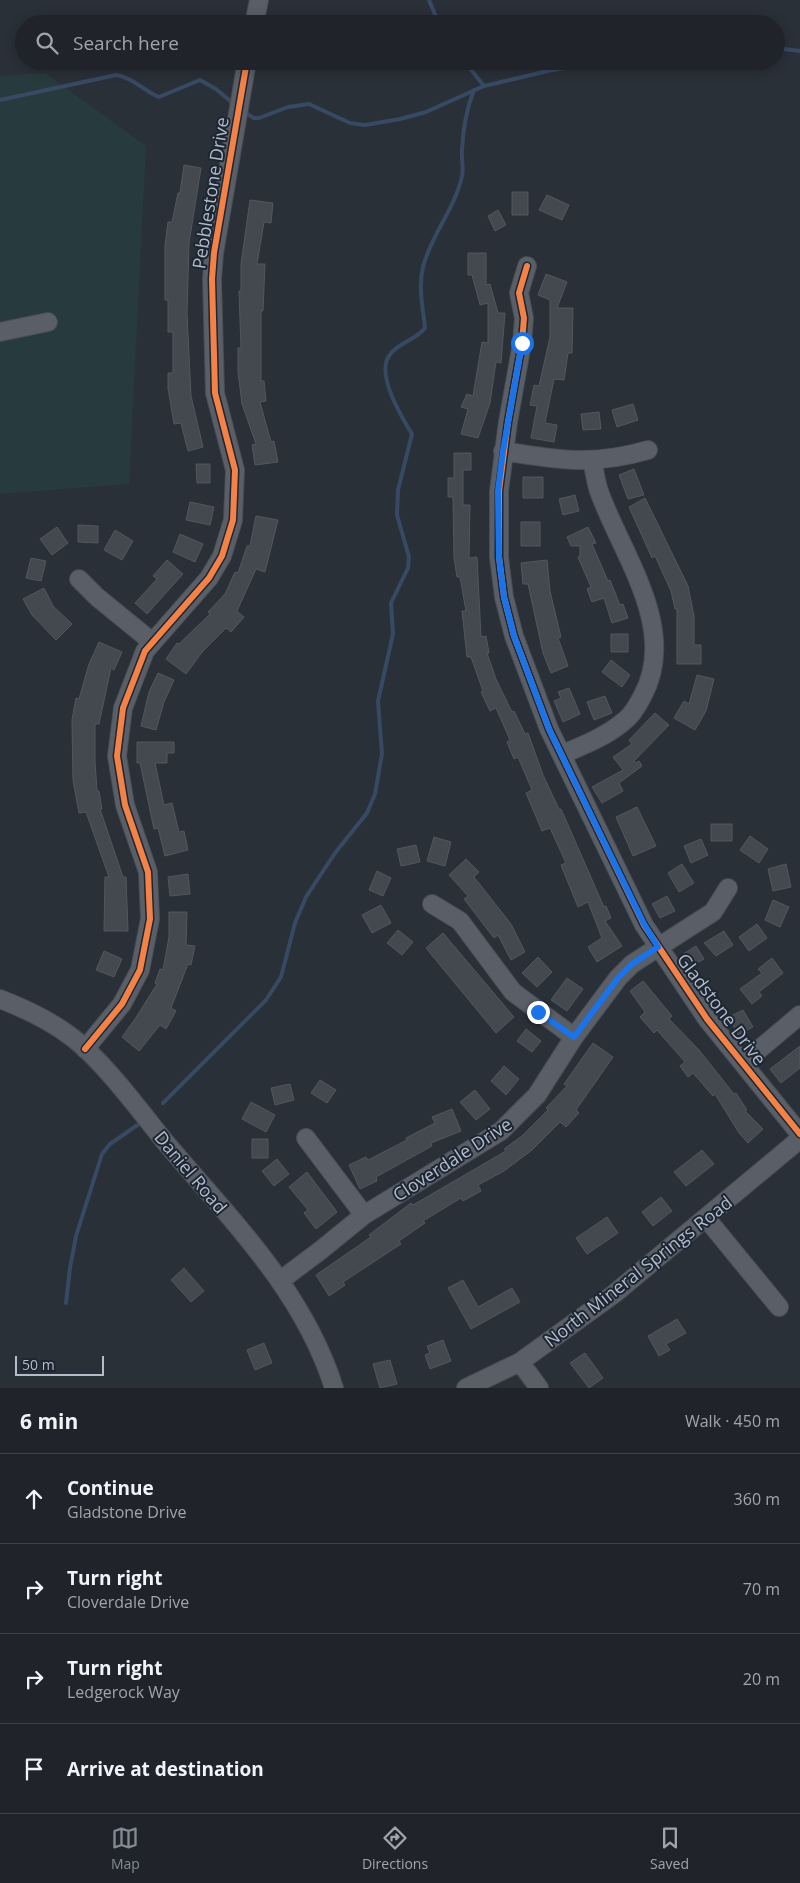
<!DOCTYPE html>
<html lang="en">
<head>
<meta charset="utf-8">
<style>
	:root { --surface:#20242a; --page:#2d3036; --text:#f1f3f6; --muted:#a2a4a8; --line:#3d4147; --accent:#848b96 }
	body { margin:0; font-family:"Open Sans",sans-serif; background:var(--page); color:var(--text) }
	.scale { position:absolute; left:15px; bottom:12px; width:89px; box-sizing:border-box; padding-left:5px; border:2px solid #b4bcc9; border-top:0; font-size:14px; line-height:18px; white-space:nowrap; color:#b4bcc9; -webkit-text-stroke:4px #1d2633; paint-order:stroke }
	.stop { position:absolute; width:15px; height:15px; margin:-11px; border:4px solid #1a73e8; border-radius:50%; background:#fff }
	.stop.end { background:#1a73e8; border-color:#fff; box-shadow:0 1px 5px #0008 }
	.list { margin:0; padding:0; list-style:none }
	h2 { display:flex; justify-content:space-between; align-items:center; height:65px; margin:0; padding:0 20px; font-size:21px }
	h2 small { font-size:16px; font-weight:400; color:var(--muted) }
	.list li { display:grid; grid-template-columns:32px 1fr auto; gap:15px; align-items:center; box-sizing:border-box; height:90px; padding:0 20px; border-top:1px solid var(--line) }
	.list b { display:block; font-size:19px; white-space:nowrap }
	.list p { margin:0; font-size:16px; white-space:nowrap; color:var(--muted) }
	.list em { font-size:16px; font-style:normal; color:var(--muted) }
	.icon { flex:none; width:28px; height:28px; fill:none; stroke:currentColor; stroke-width:2; stroke-linecap:round; stroke-linejoin:round }
	.map { position:relative; flex:none; width:800px; height:1388px; overflow:hidden }
	.search { position:absolute; background:var(--surface); box-shadow:0 2px 12px #0003; left:15px; right:15px; top:15px; height:55px; display:flex; align-items:center; gap:12px; box-sizing:border-box; padding:0 18px; border-radius:28px; color:var(--muted); font-size:19px }
	.sheet { height:425px; background:var(--surface) }
	nav { display:flex; justify-content:space-around; align-items:center; box-sizing:border-box; height:70px; border-top:1px solid var(--line); background:var(--surface); font-size:14px; color:var(--muted) }
	nav a { display:grid; justify-items:center; gap:2px }
	nav .on { color:var(--accent) }
	.map>svg:first-child { display:block }
	.green { fill:#273a3e }
	.lines { fill:none; stroke-linecap:round; stroke-linejoin:round }
	.stream { stroke:#384963; stroke-width:4 }
	.building { fill:#444950; stroke:#52575f }
	.minor-casing { stroke:#484c53; stroke-width:20 }
	.minor { stroke:#5a5e66; stroke-width:18 }
	.cycleway-casing { stroke:#1d2633; stroke-width:9 }
	.cycleway { stroke:#f48246; stroke-width:6 }
	.route { stroke:#1a73e8; stroke-width:6 }
	.labels { text-anchor:middle; dominant-baseline:central; stroke-width:4; stroke-linejoin:round; paint-order:stroke }
	.street-label { font-size:18px; fill:#b4bcc9; stroke:#1d2633 }
</style>
</head>
<body>
<div class="map">
<svg width="800" height="1388" viewBox="0 0 800 1388">
	<rect width="100%" height="100%" fill="#2a3038"/>
	<!-- green -->
	<path class="green" d="M45,73L146,146L129,484L0,494V76Z"/>
	<g class="lines">
		<!-- stream -->
		<path class="stream" d="M429,0L439,24
			M776,48L800,51
			M464,61L484,86
			M0,100L116,75C132,77 144,91 159,97L200,80L216,89L235,105
			M244,112L254,118H259L288,107L309,104L350,123L365,125L400,119L426,112L484,86L552,70L612,61
			M163,1103L266,1000L281,977L295,923L306,897L335,853L367,813L375,794L382,754L378,701L393,634L391,603L408,568L409,557L397,515L398,490L412,434C402,418 376,375 389,356C397,343 416,340 425,328C423,308 418,287 423,267C431,235 455,209 462,176C464,168 461,158 462,150C463,129 466,110 474,90
			M66,1303L70,1268L76,1236L102,1154L110,1144L139,1124"/>
	</g>
	<!-- building -->
	<path class="building" d="M184,165L201,168L189,243L187,313L191,396L203,447L188,451L181,423L174,424L168,388V373H173V332H168V300H165V246L168,222H172L178,193H180Z
		M512,192H528V215H512Z
		M547,195L569,205L562,220L539,210Z
		M250,200L273,203L271,223L264,222L257,264H265L263,311H261V381H264L266,401L260,402L271,442L274,441L278,462L255,465L252,445L256,444L242,404L238,372V348H241L239,291H241V264Z
		M498,210L506,225L495,231L488,216Z
		M468,253H486V285L490,284L498,313H505L501,363L496,362L490,403L478,438L461,434L468,409L461,407L467,394L473,396L482,342L488,343V303L480,305L472,275H468Z
		M546,274L567,282L557,308H573L572,353H568L564,380L554,379L545,423L557,425L554,442L531,438L537,406L530,405L534,385L539,386L550,337V300L538,295Z
		M633,404L638,420L617,427L612,410Z
		M599,412L601,429L583,430L581,414Z
		M454,453H471V470H463V505H470L469,558L477,557L481,637L486,636L489,653H487L496,679L512,712L514,711L525,734L528,733L543,775L559,809H561L604,907L606,906L611,918L605,921L622,946L597,962L588,947L602,938L588,902L578,907L561,865L566,863L550,828L542,831L526,793L532,790L518,757L514,759L507,742L510,740L496,708L490,711L481,692L483,691L471,657H467L462,611H466L460,577H457L454,558L453,497H448V478H454Z
		M196,464H210V483H197Z
		M634,469L644,495L628,499L619,475Z
		M523,477H543V498H523Z
		M575,495L579,511L563,515L559,499Z
		M645,498L688,586L694,616V645H701V664H677V609H675L671,591L655,556L652,558L629,507Z
		M190,502L214,507L210,525L186,520Z
		M256,516L278,520L265,572L256,569L237,611L244,617L231,632L226,628L203,651L186,674L166,659L177,643L179,644L210,614L208,612L225,594L235,572L238,573L247,546H250Z
		M521,522H540V546H521Z
		M78,525L98,526V543L78,542Z
		M57,527L68,543L52,555L40,539Z
		M588,527L596,543L592,544L608,581L610,580L620,605L623,604L628,618L612,623L604,598L592,602L587,589L591,587L578,557L580,556V546H571L567,537Z
		M115,530L133,541L122,560L104,550Z
		M180,534L203,544L195,562L173,552Z
		M31,558L46,561L41,581L26,578Z
		M167,560L183,574L147,614L135,603L157,579L153,576Z
		M547,560L550,591L561,637L558,638L568,666L551,673L543,653L528,584H523L521,563Z
		M44,588L53,606L72,624L56,640L32,615L23,599Z
		M611,634H628V652H611Z
		M99,642L122,652L114,670L111,668L99,724H95V761L97,791H99L102,809H100L123,877H126L128,931H104L105,877H109L86,812L79,813L73,780L72,720L76,698L79,699L89,664Z
		M611,660L630,675L622,687L602,672Z
		M158,673L174,680L164,702L156,730L141,726L149,692Z
		M697,675L714,679L706,711L695,730L674,718L684,701L689,704Z
		M569,688L580,714L563,722L554,701L561,698L558,692Z
		M605,696L612,713L594,720L587,702Z
		M655,713L669,725L634,761L636,763L639,761L642,766L619,783L623,791L602,803L592,787L623,770L613,757L632,744L629,740Z
		M137,742H174V753H167V763H155L164,805L172,803L179,832L184,831L188,850L165,856L158,828L154,829L140,763H137Z
		M637,807L656,846L633,856L616,817Z
		M711,824H732V841H711Z
		M750,836L768,849L759,863L740,850Z
		M434,837L451,842L445,866L427,861Z
		M701,839L708,855L691,863L684,846Z
		M416,845L420,862L401,866L397,849Z
		M466,859L479,872L474,877L511,924L525,952L511,960L498,935L494,938L464,899L468,896L449,875Z
		M682,864L694,883L679,892L668,873Z
		M786,864L791,887L773,891L768,869Z
		M377,871L391,878L383,896L369,890Z
		M188,874L190,894L170,896L168,877Z
		M667,896L675,911L660,918L652,904Z
		M773,900L789,907L780,927L765,920Z
		M381,905L391,923L372,933L362,915Z
		M169,912H187L186,945L195,946L191,965L188,964L171,1008L176,1011L166,1029L160,1025L139,1051L122,1037L135,1019L157,984L155,983L160,969L163,970L169,937Z
		M757,924L767,938L749,951L739,937Z
		M398,930L413,942L402,955L387,943Z
		M724,931L733,945L716,956L704,943Z
		M443,933L514,1017L496,1033L426,948Z
		M696,946L704,959L690,967L683,954Z
		M104,951L122,959L114,977L96,970Z
		M538,957L552,972L537,987L522,973Z
		M772,958L783,973L759,992L762,996L752,1004L740,989L762,973L758,969Z
		M567,978L583,989L567,1011L551,1000Z
		M643,981L672,1016L669,1019L699,1050L734,1094L736,1093L747,1110L745,1111L763,1129L748,1143L739,1133L715,1094L713,1096L693,1073L688,1077L680,1066L685,1062L657,1030L654,1033L640,1017L645,1012L630,991Z
		M743,1010L753,1027L738,1035L729,1017Z
		M526,1029L541,1041L532,1052L517,1041Z
		M593,1043L613,1057L576,1110L579,1113L566,1127L560,1122L532,1150L504,1171L478,1185L481,1191L463,1201L461,1198L423,1221L425,1223L399,1241L401,1244L343,1282L345,1285L329,1296L316,1275L371,1237L369,1235L411,1203L413,1205L506,1151L504,1149L522,1136L548,1110L546,1108L567,1086L564,1084Z
		M800,1046V1068L781,1083L770,1069Z
		M504,1066L519,1079L506,1095L491,1081Z
		M320,1080L336,1090L327,1103L311,1093Z
		M290,1084L294,1100L275,1105L271,1088Z
		M475,1090L490,1109L476,1120L460,1102Z
		M251,1102L275,1115L266,1132L242,1119Z
		M452,1109L461,1131L431,1143L432,1146L376,1177L377,1181L360,1189L349,1165L366,1157L368,1160L407,1140L406,1138L435,1123L432,1117Z
		M252,1139H268V1158H252Z
		M702,1150L714,1164L686,1186L674,1172Z
		M277,1159L289,1174L274,1186L262,1171Z
		M307,1172L337,1212L316,1229L304,1213L308,1210L289,1187Z
		M661,1197L672,1211L653,1226L642,1212Z
		M607,1217L618,1233L587,1254L576,1238Z
		M184,1268L204,1291L191,1302L171,1280Z
		M463,1280L478,1307L512,1288L520,1302L471,1329L448,1288Z
		M677,1319L686,1333L666,1344L670,1350L659,1356L648,1336Z
		M443,1340L451,1361L430,1369L425,1355L430,1353L427,1346Z
		M264,1343L272,1363L255,1370L247,1350Z
		M585,1353L603,1378L589,1388L570,1363Z
		M390,1360L397,1384L380,1388L373,1364Z"/>
	<g class="lines">
		<!-- minor casing -->
		<g class="minor-casing">
			<path id="minor" d="M254,24L259,0
				M527,266L519,293L524,318L522,343L508,422L499,491V557L504,597L514,636L549,729L644,925L707,1019L800,1134
				M0,332L48,322
				M503,451C558,460 593,466 648,450
				M79,579L97,597L151,641
				M563,754C584,745 605,737 623,722C632,716 638,705 643,695C678,629 623,556 600,494C596,484 595,472 592,461
				M432,904L460,921L513,992L574,1037
				M0,999C26,1009 51,1021 73,1038C105,1063 140,1111 166,1143C231,1220 303,1290 334,1388
				M85,1049L122,1004L140,970L150,919L148,872L125,805L117,756L123,708L145,651L209,578L222,556L233,520L235,470L215,393L212,279L214,253L247,61
				M743,1063L800,1015
				M306,1138L364,1215
				M706,1218L779,1307
				M281,1280L321,1250L364,1215L501,1131L537,1095L574,1037L618,978L632,964L713,912L728,888
				M520,1362L539,1388
				M466,1388L520,1362L614,1294L800,1139"/>
		</g>
		<!-- minor -->
		<use href="#minor" class="minor"/>
		<!-- cycleway casing -->
		<g class="cycleway-casing">
			<path id="cycleway" d="M527,266L519,293L524,318L522,343L508,422L499,491V557L504,597L514,636L549,729L644,925L707,1019L800,1134
				M85,1049L122,1004L140,970L150,919L148,872L125,805L117,756L123,708L145,651L209,578L222,556L233,520L235,470L215,393L212,279L214,253L247,61"/>
		</g>
		<!-- cycleway -->
		<use href="#cycleway" class="cycleway"/>
	</g>
	<g class="lines">
		<!-- route -->
		<path class="route" d="M522,343L503,451L498,491L499,557L504,597L514,636L549,729L644,924L658,947L632,964L618,978L574,1037L538,1012"/>
	</g>
	<g class="labels">
		<!-- street labels -->
		<g class="street-label">
			<text transform="translate(210 193) rotate(-81)">Pebblestone Drive</text>
			<text transform="translate(722 1009) rotate(53)">Gladstone Drive</text>
			<text transform="translate(452 1159) rotate(-33)">Cloverdale Drive</text>
			<text transform="translate(191 1172) rotate(50)">Daniel Road</text>
			<text transform="translate(638 1271) rotate(-38)">North Mineral Springs Road</text>
		</g>
	</g>
</svg>
<div class="scale">50 m</div>
<div class="stop" style="left:522px;top:343px"></div>
<div class="stop end" style="left:538px;top:1012px"></div>
<div class="search"><svg class="icon" aria-label="search" viewBox="0 0 24 24"><circle cx="10" cy="10" r="6"/><path d="M15 15l6 6"/></svg>Search here</div>
</div>
<section class="sheet">
<h2>6 min<small>Walk · 450 m</small></h2>
<ul class="list">
<li><svg class="icon" aria-label="ahead" viewBox="0 0 24 24"><path d="M12 20V5M6 11l6-6 6 6"/></svg><div><b>Continue</b><p>Gladstone Drive</p></div><em>360 m</em></li>
<li><svg class="icon" aria-label="right" viewBox="0 0 24 24"><path d="M7 20v-9h11M14 6l5 5-5 5"/></svg><div><b>Turn right</b><p>Cloverdale Drive</p></div><em>70 m</em></li>
<li><svg class="icon" aria-label="right" viewBox="0 0 24 24"><path d="M7 20v-9h11M14 6l5 5-5 5"/></svg><div><b>Turn right</b><p>Ledgerock Way</p></div><em>20 m</em></li>
<li><svg class="icon" aria-label="arrive" viewBox="0 0 24 24"><path d="M6 21V4h12l-3 4 3 4H6"/></svg><div><b>Arrive at destination</b></div></li>
</ul>
</section>
<nav>
<a class="on"><svg class="icon" aria-label="map" viewBox="0 0 24 24"><path d="M3 6l6-2 6 2 6-2v14l-6 2-6-2-6 2zM9 4v14M15 6v14"/></svg>Map</a>
<a><svg class="icon" aria-label="directions" viewBox="0 0 24 24"><path d="M12 3l9 9-9 9-9-9zM9 14v-3h6M13 9l2 2-2 2"/></svg>Directions</a>
<a><svg class="icon" aria-label="saved" viewBox="0 0 24 24"><path d="M7 4h10v16l-5-4-5 4z"/></svg>Saved</a>
</nav>
</body>
</html>
